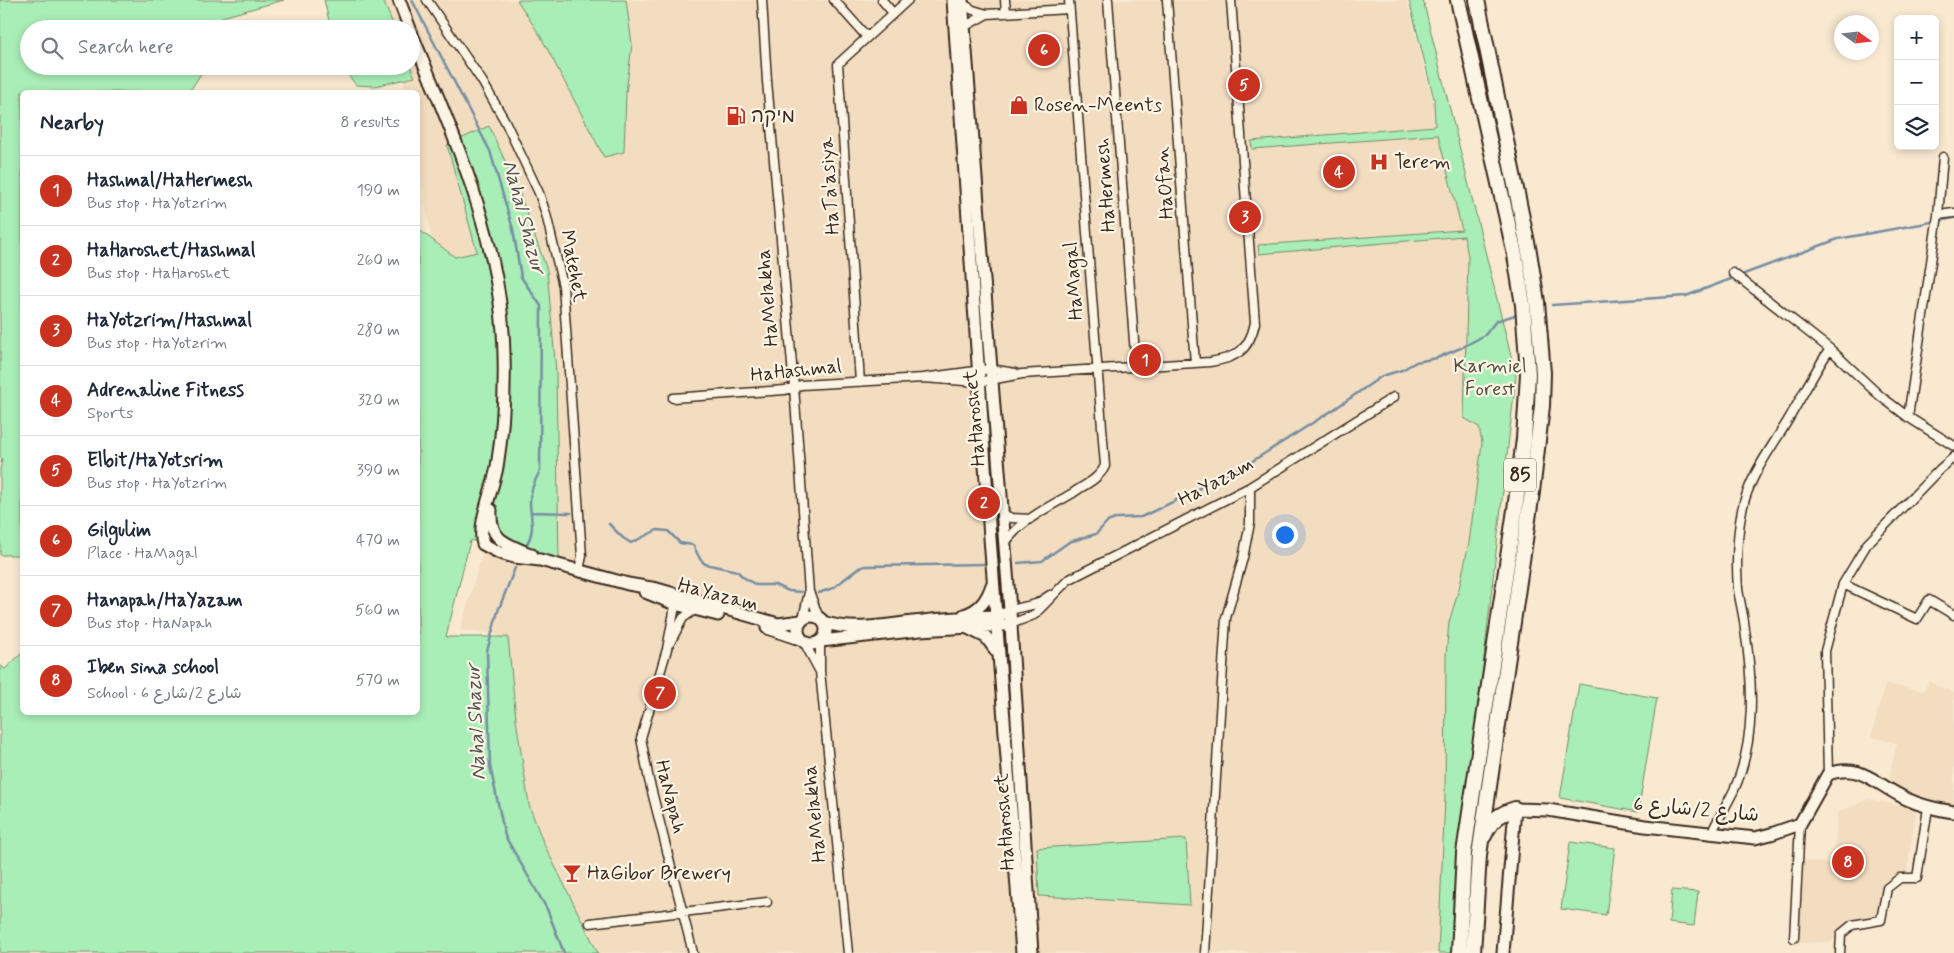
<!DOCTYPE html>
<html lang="en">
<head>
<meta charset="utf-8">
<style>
	:root { --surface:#fff; --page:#f6f6f7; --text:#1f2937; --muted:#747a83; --line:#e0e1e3; --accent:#c8321e }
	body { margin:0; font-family:Mynerve,"Playpen Sans Arabic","Playpen Sans Hebrew",sans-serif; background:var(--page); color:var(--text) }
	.controls { position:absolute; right:15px; top:15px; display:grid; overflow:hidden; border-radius:8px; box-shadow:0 2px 8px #0003 }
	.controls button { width:45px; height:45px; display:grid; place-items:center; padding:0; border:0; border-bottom:1px solid var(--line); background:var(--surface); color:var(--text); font:25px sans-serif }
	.compass { position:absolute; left:1834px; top:15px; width:45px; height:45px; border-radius:50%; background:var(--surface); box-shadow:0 2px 8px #0003; rotate:104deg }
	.you { position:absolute; left:1284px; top:534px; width:18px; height:18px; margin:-12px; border:4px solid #fff; border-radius:50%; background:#1a73e8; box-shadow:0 0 0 8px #1a73e833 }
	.badge { display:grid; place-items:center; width:32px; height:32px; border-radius:50%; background:var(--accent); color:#fff; font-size:16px; font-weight:700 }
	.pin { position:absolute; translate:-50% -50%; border:2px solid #fff; box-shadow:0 1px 5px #0006 }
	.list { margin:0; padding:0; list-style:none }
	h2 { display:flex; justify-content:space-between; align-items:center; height:65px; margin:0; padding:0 20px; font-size:21px }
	h2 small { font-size:16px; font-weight:400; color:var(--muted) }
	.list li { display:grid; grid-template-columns:32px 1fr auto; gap:15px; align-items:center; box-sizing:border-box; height:70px; padding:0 20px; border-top:1px solid var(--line) }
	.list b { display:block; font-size:19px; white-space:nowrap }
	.list p { margin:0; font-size:16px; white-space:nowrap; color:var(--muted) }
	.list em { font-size:16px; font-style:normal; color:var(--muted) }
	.icon { flex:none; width:28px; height:28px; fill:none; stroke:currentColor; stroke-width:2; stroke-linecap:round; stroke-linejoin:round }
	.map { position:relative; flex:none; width:1954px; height:953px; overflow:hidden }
	.search { position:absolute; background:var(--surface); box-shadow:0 2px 8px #0003; left:20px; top:20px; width:400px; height:55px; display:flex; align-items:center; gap:12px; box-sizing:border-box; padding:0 18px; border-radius:28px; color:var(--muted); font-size:19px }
	.panel { position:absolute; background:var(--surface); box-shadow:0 2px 8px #0003; left:20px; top:90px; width:400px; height:625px; border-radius:8px }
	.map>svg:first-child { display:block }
	.built { fill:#f3ddc0 }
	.green { fill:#a9edb7; stroke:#728c6a }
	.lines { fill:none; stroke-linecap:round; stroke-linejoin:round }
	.stream { stroke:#768ea2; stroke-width:2.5 }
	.street-casing { stroke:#3b2a1e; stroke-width:11 }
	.secondary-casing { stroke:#3b2a1e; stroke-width:15 }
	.highway-casing { stroke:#3b2a1e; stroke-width:18 }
	.street { stroke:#fcf5e5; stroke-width:8 }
	.secondary { stroke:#fcf5e5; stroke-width:11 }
	.highway { stroke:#fcf5e5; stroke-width:14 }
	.labels { text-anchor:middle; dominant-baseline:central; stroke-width:4.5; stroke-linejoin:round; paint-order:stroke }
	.shield { fill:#fcf5e5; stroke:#75675a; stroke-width:1 }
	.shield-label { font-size:19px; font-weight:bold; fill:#3b2a1e }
	.poi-label { font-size:20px; fill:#3b2a1e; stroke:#fcf5e5; text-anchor:start }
	.street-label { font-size:20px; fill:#3b2a1e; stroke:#fcf5e5 }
	.park-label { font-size:20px; fill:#51513d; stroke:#fcf5e5 }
	.water-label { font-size:21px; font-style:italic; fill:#545455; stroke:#fcf5e5 }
</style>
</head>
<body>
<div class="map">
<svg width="1954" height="953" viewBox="0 0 1954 953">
	<rect width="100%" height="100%" fill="#f9e9d1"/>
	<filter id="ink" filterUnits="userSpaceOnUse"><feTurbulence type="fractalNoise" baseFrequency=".02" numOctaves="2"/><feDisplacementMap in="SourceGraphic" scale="10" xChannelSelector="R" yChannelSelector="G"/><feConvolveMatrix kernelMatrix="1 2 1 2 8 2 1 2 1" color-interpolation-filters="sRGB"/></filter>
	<g filter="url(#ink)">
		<!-- built -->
		<path class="built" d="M381,0H1407L1497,356L1446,953H526L503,654L500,635L460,630L483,552L418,159V92H406L402,66H411V29H392Z
			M1929,682L1954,693V804L1949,805L1895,788L1889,777L1897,743L1871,737L1885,684L1923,691Z
			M1869,799L1916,809L1907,872L1884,885L1878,916L1849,919L1838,929L1832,942L1798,943L1804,860L1834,864L1837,813Z"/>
		<!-- green -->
		<path class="green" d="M0,0H284L222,17L218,29H29V66H206L189,92H22V555H0V470L2,459L0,458Z
			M324,0H383L395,29H331Z
			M517,0H626L632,44L626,93L624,152L604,157L541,37Z
			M1409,0H1423L1516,376L1485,649L1454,953H1438L1445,798L1446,656L1449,622L1459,589L1469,543L1482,443L1479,427L1464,418L1468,256L1464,236L1259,254L1258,245L1462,230L1438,135L1252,149L1251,141L1435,126L1434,99Z
			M341,66H410L415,77L375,86L356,85Z
			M489,126L518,189L547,270L556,372L559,559L493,539L470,541L446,637H508L516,719L529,805L543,842L598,953H0V665L5,669L22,653V712H418V229L455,257L477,252L447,145Z
			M1579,684L1657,698L1638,812L1560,798Z
			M1186,839L1190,905L1039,896L1037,848Z
			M1570,842L1615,848L1606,915L1561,909Z
			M1672,890L1698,892L1694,926L1669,923Z"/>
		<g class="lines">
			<!-- stream -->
			<path class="stream" d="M412,0L490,151L513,229L521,277L541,306L540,471C535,480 530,490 530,501C530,518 536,528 527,544
				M1744,274L1838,239L1954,218
				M1552,305L1686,296L1731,279
				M531,512L571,513
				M609,524L623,538L631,543L657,530L668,531L680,543L693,545L700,559L705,564L737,571L743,577L756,585H775L789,591L801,592
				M1018,563L1042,561L1069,542L1096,534L1107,522L1118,518L1141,517L1196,491L1206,482L1228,474L1251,462L1333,410L1382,376L1402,370L1416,362L1437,358L1463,347L1485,335L1496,321L1515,315
				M515,568L498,611L487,651L490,766L505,836L547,909L564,953
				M819,593L833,588L859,568L865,566L984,564"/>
			<!-- street casing -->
			<g class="street-casing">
				<path id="street" d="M427,0L482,81L505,121L539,193L546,214L563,286L582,556L579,570
					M762,0L767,81L794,387L809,592L803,619
					M834,0L867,37
					M882,0L893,13
					M1005,0L1006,13
					M1108,0L1136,367
					M1167,0L1195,363
					M963,4L973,10L987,14L1069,9
					M964,27L987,14
					M1938,215L1954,213
					M1733,273L1830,349L1879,395L1908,417L1954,446
					M923,378L979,382L1022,374L1210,362C1236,358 1249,351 1255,323L1231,0
					M860,382L838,64L908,0
					M673,398L785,390L801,385L923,378L990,369L1015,373
					M1908,417L1938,215L1943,157
					M1002,514L1012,518L1030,519
					M1005,543C1021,520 1049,507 1073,493C1084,485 1099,479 1105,466L1069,0
					M1843,584L1917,619L1929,600L1954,615
					M810,594L819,618
					M676,601L667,649L641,738L649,780L693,953
					M1010,610L1036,604L1050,595
					M1011,624L1034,615L1068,580L1250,487L1394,397
					M804,642L819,670
					M820,642V671L848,953
					M670,643L683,618L696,609
					M1828,774L1825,651L1843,584L1867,544L1940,469L1954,457
					M1711,834C1718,819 1727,805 1734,790C1756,741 1753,682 1745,630C1744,616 1740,603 1738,589C1736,563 1737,536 1742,510C1749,479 1765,457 1782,430C1799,403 1812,375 1830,349
					M590,923L767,902
					M1794,938L1800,824
					M1205,953L1226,618L1243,558L1250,523V487
					M1840,953L1841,934L1852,925L1881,920L1887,888L1900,878H1917L1928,808"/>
			</g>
			<!-- secondary casing -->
			<g class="secondary-casing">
				<path id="secondary" d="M399,0L410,29
					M953,0L990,538L1022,953
					M962,0L1010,610L1032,953
					M411,32C453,135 502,240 504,354C505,391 503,430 497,467C493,489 477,525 483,544L500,553L514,557L540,560L628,584L657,589L778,624L801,621
					M491,510C489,542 508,544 532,555
					M645,592L675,604L718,615
					M964,615C980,610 987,600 992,585
					M798 630a14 14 0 1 1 28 0a14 14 0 1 1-28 0Z
					M823,622C856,633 889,624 923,621C947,618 971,617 996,616L1002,614
					M767,628L800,639
					M968,628L986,637L997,652
					M821,641L920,630L1004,625
					M1503,953L1515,809L1548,810L1645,826L1755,838L1771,834L1800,824L1828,774C1859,763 1874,782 1899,795C1916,805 1935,809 1954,812"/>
			</g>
			<!-- highway casing -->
			<g class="highway-casing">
				<path id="highway" d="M1458,0L1515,255L1523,305L1528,374L1524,439L1515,510L1464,853L1459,953
					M1484,836C1491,820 1499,814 1515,809
					M1473,953L1479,855L1532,492L1542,406L1543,373L1537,302L1529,252L1477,0"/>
			</g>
			<!-- street -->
			<use href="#street" class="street"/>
			<!-- secondary -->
			<use href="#secondary" class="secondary"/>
			<!-- highway -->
			<use href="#highway" class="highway"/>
		</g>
	</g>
	<!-- icons -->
	<defs>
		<g id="shop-bare" transform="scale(1.5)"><path d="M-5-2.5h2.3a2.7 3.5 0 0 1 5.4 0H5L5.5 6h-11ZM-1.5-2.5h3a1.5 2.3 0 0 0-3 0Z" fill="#c8321e" stroke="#fcf5e5" stroke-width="2.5" paint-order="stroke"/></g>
		<g id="fuel-bare" transform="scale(1.5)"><path d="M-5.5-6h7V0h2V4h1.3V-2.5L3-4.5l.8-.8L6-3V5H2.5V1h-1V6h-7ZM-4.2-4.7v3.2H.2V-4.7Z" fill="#c8321e" stroke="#fcf5e5" stroke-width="2.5" paint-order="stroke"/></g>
		<g id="hospital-bare" transform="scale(1.5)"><path d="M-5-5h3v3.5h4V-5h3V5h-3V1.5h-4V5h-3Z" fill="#c8321e" stroke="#fcf5e5" stroke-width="2.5" paint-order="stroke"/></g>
		<g id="bar-bare" transform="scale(1.5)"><path d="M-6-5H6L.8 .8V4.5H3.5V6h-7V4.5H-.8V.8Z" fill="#c8321e" stroke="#fcf5e5" stroke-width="2.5" paint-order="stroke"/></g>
	</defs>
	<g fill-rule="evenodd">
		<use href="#shop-bare" x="1019" y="105"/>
		<use href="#fuel-bare" x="736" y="116"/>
		<use href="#hospital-bare" x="1379" y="162"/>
		<use href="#bar-bare" x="572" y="873"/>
	</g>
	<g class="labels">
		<!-- shield labels -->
		<rect class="shield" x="1504" y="458.5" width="32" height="33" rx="4"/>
		<g class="shield-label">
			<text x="1520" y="475">85</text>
		</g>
		<!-- poi labels -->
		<g class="poi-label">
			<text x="1034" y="105">Rosen-Meents</text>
			<text x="751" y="116">מיקה</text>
			<text x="1394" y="162">Terem</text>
			<text x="587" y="873">HaGibor Brewery</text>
		</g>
		<!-- street labels -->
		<g class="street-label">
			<text transform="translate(1165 183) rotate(-94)">HaOfan</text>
			<text transform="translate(1106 185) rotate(-94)">HaHermesh</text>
			<text transform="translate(830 186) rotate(-94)">HaTa'asiya</text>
			<text transform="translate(573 266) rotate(79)">Matehet</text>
			<text transform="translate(1074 281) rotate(-94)">HaMagal</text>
			<text transform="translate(768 298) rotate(-95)">HaMelakha</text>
			<text transform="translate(796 371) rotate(-6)">HaHashmal</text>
			<text transform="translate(975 418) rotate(-95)">HaHaroshet</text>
			<text transform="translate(1216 482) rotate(-28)">HaYazam</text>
			<text transform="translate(718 595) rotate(15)">HaYazam</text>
			<text transform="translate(670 797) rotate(76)">HaNapah</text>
			<text transform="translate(1696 810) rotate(5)">شارع 2/شارع 6</text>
			<text transform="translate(815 814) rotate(-96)">HaMelakha</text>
			<text transform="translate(1005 822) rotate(-94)">HaHaroshet</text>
		</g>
		<!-- park labels -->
		<g class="park-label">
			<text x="1490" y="366">Karmiel<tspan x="1490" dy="23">Forest</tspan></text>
		</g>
		<!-- water labels -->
		<g class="water-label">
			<text transform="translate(524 217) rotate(75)">Nahal Shazur</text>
			<text transform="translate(476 722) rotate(-93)">Nahal Shazur</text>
		</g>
	</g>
</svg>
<div class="controls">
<button>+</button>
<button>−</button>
<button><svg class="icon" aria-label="layers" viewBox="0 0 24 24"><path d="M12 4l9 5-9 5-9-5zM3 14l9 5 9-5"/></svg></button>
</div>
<svg class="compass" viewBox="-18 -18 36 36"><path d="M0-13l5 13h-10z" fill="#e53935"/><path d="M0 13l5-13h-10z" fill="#747a83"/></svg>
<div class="you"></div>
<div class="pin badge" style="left:1145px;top:360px">1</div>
<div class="pin badge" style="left:984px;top:503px">2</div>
<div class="pin badge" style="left:1245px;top:217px">3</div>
<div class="pin badge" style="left:1339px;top:172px">4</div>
<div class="pin badge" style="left:1244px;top:85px">5</div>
<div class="pin badge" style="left:1044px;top:50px">6</div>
<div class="pin badge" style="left:660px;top:693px">7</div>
<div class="pin badge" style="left:1848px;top:862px">8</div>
<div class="search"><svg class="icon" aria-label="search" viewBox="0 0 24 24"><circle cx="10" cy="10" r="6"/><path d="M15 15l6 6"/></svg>Search here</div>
<section class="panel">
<h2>Nearby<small>8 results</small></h2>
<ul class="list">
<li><span class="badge">1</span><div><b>Hashmal/HaHermesh</b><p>Bus stop · HaYotzrim</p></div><em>190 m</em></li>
<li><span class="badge">2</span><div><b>HaHaroshet/Hashmal</b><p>Bus stop · HaHaroshet</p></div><em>260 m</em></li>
<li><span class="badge">3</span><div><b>HaYotzrim/Hashmal</b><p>Bus stop · HaYotzrim</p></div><em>280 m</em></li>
<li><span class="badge">4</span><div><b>Adrenaline Fitness</b><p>Sports</p></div><em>320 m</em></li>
<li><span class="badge">5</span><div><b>Elbit/HaYotsrim</b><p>Bus stop · HaYotzrim</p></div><em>390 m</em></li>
<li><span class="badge">6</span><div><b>Gilgulim</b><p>Place · HaMagal</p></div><em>470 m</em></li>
<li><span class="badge">7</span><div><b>Hanapah/HaYazam</b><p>Bus stop · HaNapah</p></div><em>560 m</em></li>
<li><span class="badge">8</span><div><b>Iben sina school</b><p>School · شارع 2/شارع 6</p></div><em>570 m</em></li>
</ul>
</section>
</div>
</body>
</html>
